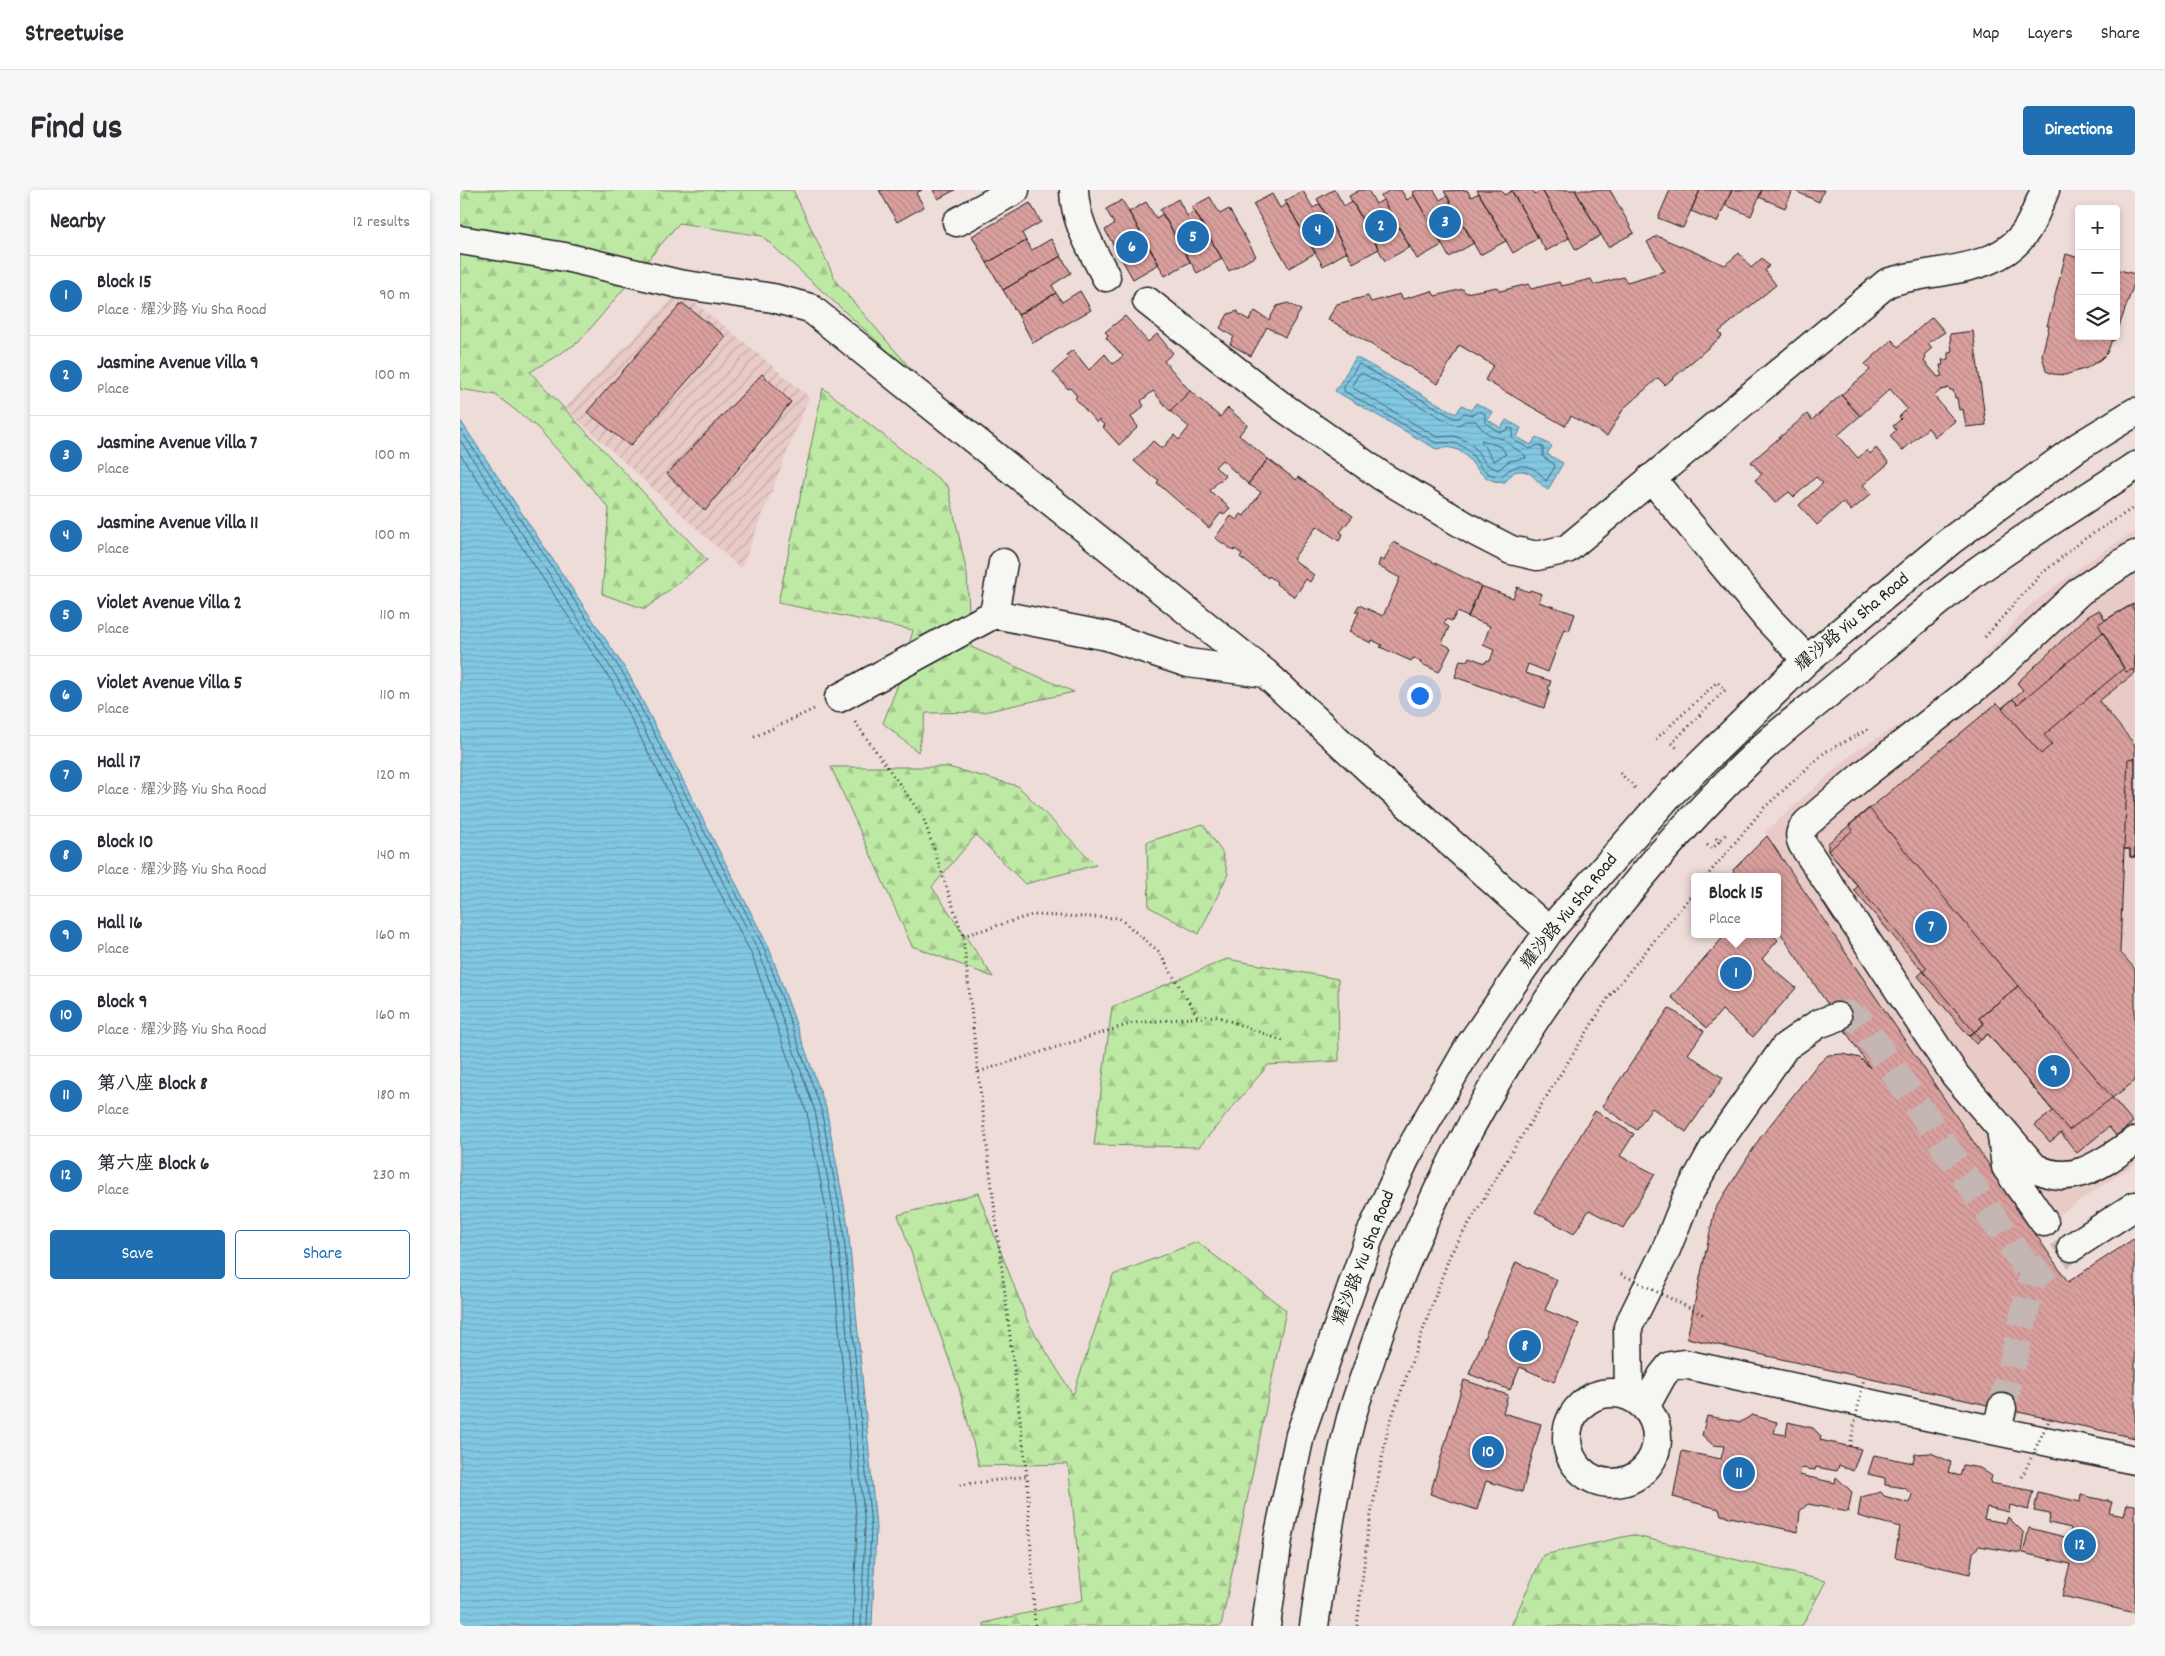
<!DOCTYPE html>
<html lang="en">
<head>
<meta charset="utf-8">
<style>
	:root { --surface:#fff; --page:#f7f7f7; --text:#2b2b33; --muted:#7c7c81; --line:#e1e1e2; --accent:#1f6fb2 }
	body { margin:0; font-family:Dekko,"LXGW WenKai TC",sans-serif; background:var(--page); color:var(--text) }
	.controls { position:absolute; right:15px; top:15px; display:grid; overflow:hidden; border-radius:5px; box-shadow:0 2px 8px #0003 }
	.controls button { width:45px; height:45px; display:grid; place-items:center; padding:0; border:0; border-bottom:1px solid var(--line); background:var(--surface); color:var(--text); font:25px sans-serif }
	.you { position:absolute; left:959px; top:505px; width:18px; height:18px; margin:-12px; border:4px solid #fff; border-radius:50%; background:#1a73e8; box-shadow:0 0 0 8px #1a73e833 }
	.badge { display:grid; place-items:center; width:32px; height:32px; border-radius:50%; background:var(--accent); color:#fff; font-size:16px; font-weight:700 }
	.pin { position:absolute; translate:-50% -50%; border:2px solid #fff; box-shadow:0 1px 5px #0006 }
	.popup { position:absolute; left:1231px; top:683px; width:90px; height:65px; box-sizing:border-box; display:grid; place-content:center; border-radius:5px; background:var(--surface); filter:drop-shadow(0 1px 4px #0005); font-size:16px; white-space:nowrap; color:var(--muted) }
	.popup b { font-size:19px; color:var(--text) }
	.popup::after { content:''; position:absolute; left:50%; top:100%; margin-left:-10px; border:10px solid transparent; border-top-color:var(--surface) }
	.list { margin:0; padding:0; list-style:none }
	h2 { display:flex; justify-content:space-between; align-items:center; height:65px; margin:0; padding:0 20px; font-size:21px }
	h2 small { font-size:16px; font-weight:400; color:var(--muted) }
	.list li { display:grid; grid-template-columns:32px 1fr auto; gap:15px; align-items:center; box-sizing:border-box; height:80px; padding:0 20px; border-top:1px solid var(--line) }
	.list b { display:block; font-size:19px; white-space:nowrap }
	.list p { margin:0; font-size:16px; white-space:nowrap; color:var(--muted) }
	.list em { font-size:16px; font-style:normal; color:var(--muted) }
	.actions { display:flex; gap:10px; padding:15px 20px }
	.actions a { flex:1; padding:11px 0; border:1px solid var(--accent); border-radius:5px; text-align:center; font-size:18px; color:var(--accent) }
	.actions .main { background:var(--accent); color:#fff }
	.icon { flex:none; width:28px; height:28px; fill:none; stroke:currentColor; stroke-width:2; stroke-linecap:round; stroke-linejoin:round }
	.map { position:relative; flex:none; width:1675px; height:1436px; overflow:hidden; border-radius:5px }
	header { display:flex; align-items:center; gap:30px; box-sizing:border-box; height:70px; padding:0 25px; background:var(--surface); border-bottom:1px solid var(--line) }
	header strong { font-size:24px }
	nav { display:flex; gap:28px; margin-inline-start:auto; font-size:18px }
	.intro { display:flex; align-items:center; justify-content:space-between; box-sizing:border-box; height:120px; padding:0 30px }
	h1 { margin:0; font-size:35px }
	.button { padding:12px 22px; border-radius:5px; background:var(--accent); color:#fff; font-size:18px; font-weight:700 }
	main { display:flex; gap:30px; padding:0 30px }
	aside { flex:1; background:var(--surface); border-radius:5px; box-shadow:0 2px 8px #0003 }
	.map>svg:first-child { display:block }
	.built { fill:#e8cac7 }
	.industrial { fill:url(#industrial-furrows) }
	.forest { fill:url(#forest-firs); stroke:#6d8260 }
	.water { fill:url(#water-rules); stroke:#598393 }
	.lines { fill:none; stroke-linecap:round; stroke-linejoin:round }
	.shore { stroke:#45616c; stroke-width:1 }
	.building { fill:url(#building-back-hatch); stroke:#1c1c1c }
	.minor-tunnel { stroke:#c4b6b3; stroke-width:28; stroke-dasharray:28 14; stroke-linecap:butt }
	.minor-casing { stroke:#1c1c1c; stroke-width:31 }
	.path { stroke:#1c1c1c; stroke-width:3; stroke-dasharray:1 4; stroke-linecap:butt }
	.minor { stroke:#f6f6f2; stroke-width:28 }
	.path-bridge { stroke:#1c1c1c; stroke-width:3; stroke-dasharray:1 4; stroke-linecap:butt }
	.labels { text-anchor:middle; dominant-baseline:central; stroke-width:4; stroke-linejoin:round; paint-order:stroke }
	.street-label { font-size:18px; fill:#1c1c1c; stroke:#f6f6f2 }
</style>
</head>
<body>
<header>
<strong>Streetwise</strong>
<nav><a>Map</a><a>Layers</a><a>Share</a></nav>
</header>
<div class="intro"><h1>Find us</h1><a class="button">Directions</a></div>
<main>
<aside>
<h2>Nearby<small>12 results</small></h2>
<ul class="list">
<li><span class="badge">1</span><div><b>Block 15</b><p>Place · 耀沙路 Yiu Sha Road</p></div><em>90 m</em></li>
<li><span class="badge">2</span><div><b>Jasmine Avenue Villa 9</b><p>Place</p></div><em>100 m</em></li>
<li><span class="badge">3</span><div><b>Jasmine Avenue Villa 7</b><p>Place</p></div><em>100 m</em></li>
<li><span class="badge">4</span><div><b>Jasmine Avenue Villa 11</b><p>Place</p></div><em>100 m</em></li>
<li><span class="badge">5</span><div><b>Violet Avenue Villa 2</b><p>Place</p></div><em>110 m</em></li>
<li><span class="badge">6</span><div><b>Violet Avenue Villa 5</b><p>Place</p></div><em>110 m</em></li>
<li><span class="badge">7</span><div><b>Hall 17</b><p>Place · 耀沙路 Yiu Sha Road</p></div><em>120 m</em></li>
<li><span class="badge">8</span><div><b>Block 10</b><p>Place · 耀沙路 Yiu Sha Road</p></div><em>140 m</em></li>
<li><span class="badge">9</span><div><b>Hall 16</b><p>Place</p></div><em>160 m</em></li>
<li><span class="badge">10</span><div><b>Block 9</b><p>Place · 耀沙路 Yiu Sha Road</p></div><em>160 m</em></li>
<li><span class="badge">11</span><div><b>第八座 Block 8</b><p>Place</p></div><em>180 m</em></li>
<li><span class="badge">12</span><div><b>第六座 Block 6</b><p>Place</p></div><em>230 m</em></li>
</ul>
<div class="actions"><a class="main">Save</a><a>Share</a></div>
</aside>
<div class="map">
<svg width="1675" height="1436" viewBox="0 0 1675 1436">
	<defs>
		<pattern id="industrial-furrows" width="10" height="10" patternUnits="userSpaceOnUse" patternTransform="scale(1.25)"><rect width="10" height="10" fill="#e8cac7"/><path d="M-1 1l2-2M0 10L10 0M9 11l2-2" fill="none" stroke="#c6adaa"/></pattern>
		<pattern id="forest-firs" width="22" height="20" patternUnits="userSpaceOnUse" patternTransform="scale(1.25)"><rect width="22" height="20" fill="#bee9a5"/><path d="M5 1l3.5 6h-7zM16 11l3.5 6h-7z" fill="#a3c78d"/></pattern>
		<pattern id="water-rules" width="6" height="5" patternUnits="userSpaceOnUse" patternTransform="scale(1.25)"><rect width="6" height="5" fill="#82c8e3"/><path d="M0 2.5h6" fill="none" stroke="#70abc2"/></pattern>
		<pattern id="building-back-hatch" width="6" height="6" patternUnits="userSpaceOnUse" patternTransform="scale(1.25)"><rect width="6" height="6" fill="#daa09e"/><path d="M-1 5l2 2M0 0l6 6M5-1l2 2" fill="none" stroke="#ba8988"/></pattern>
	</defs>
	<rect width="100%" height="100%" fill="#eedcd9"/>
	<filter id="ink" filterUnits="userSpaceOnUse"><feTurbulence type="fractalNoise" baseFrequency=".02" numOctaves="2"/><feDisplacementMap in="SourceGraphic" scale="10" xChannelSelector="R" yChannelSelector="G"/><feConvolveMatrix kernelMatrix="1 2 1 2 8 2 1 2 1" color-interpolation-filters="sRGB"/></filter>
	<g filter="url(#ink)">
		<!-- built -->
		<path class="built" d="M1675,341V974L1574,1041L1305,642L1396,561L1455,525L1515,477L1569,416L1637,365Z"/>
		<!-- industrial -->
		<path class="industrial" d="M220,101L284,152L349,207L281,379L105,218Z"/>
		<!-- forest -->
		<path class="forest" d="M0,0H333L377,93L463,193L302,46L219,33L119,152L70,182L247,370L185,419L142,404L149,318L78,238L36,205L0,199Z
			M363,198L488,296L507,384L511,457L614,502L524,522L466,523L458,562L423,533L441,487L453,440L318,413Z
			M371,577H488L558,596L636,675L565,694L516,645L472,697L533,787L452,756Z
			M743,634L762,662L768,684L739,744L689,717L687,652Z
			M767,769L878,789L879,871L808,875L739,957L634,955L652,817Z
			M518,1003L568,1132L613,1205L653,1085L737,1052L826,1120L761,1436H524V1433L623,1410L608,1274L519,1276L499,1198L438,1025Z
			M1172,1345L1366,1391L1342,1436H1051L1083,1365Z"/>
		<!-- water -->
		<path class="water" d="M896,167L996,224L1002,215L1011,220L1016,213L1033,222L1028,230L1041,238L1046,230L1061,238L1057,247L1071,255L1076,247L1092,256L1087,264L1103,273L1088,300C1075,292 1072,277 1054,282L1045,292C1009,294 1015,249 976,259L875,201Z
			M0,230L168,483L309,758L366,918L388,1036L416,1337L412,1436H0Z"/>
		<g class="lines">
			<!-- shore -->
			<path class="shore" d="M899,174L994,228H999L1004,223L1012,225L1020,221L1025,224V233L1039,242H1043L1049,238L1053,239L1052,248L1055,251L1070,259L1078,255L1083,257V267L1094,274L1095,277L1086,291C1083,288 1081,284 1078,282C1064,271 1051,276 1041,287C1008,284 1023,248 976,253L884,201V197Z
				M902,183L992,234L998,235L1006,231H1016C1022,241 1033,249 1045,249L1051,256L1065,265L1066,268L1049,271L1038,280L1026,274L1015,258L1007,251L994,246L977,247L893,198L892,195L899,184Z
				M0,239L164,485L305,760L361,919L383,1037L411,1337L407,1436
				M0,250L158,489L299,762L355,921L377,1038L405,1337L401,1436
				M1022,250L1041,257L1046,264L1034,271L1022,253Z
				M0,264L152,492L292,765L347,923L370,1039L397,1337L393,1436"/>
		</g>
		<!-- building -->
		<path class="building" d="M419,0H462L456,3L464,17L437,32Z
			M473,0H495L478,9Z
			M873,0H875L884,16L892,11L919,59L893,73L857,9Z
			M900,0H908L916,14L923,10L950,57L925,71L889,6Z
			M930,0H941L947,10L954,5L982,55L957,69L921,6Z
			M957,0H974L980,10L987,6L1014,53L989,67L954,5L953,2Z
			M1007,0L1011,7L1019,3L1046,51L1020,65L984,1Z
			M1017,0H1041L1044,5L1052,1L1078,48L1053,63Z
			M1051,0H1072L1075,4L1082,0L1109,48L1086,61Z
			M1082,0H1115L1141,45L1116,60Z
			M1115,0H1150L1174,43L1148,57Z
			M1210,0H1240L1223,38L1198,28Z
			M1240,0H1272L1257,32L1231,21Z
			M1272,0H1302L1291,26L1265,15Z
			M1302,0H1333L1325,18L1299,7Z
			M1333,0H1364L1359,12Z
			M843,1L853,18L860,14L887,62L863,76L825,11Z
			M812,4L820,18L827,14L855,63L829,78L793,14Z
			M750,7L760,24L769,19L796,66L769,81L732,17Z
			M718,9L727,26L735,21L762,69L737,83L700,20Z
			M662,10L699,74L673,89L645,40L654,34L646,19Z
			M686,12L696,28L703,24L730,72L705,86L669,22Z
			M570,13L581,32L562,43L566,51L527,73L512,46Z
			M1197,46L1265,75L1279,63L1291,78L1302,68L1309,76L1305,80L1316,95L1259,142L1262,146L1205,195L1198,188L1164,218L1147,246L1111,226L1105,236L1025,190L1033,175L999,155L978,194L868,129L877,114L908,106L911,112L940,104L943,109L972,101L975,106L1003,99L1006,103L1037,97L1040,101L1068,94L1071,99L1099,92L1102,96L1131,89L1134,95L1163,87L1167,92L1205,81L1187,52Z
			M591,49L601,66L543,100L527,73L566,51L572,60Z
			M1606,64L1619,68V146H1656L1654,151L1652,150L1647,163L1641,169L1627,178L1605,185L1593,184L1586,181L1582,165L1589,136H1587Z
			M601,66L611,83L592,95L596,103L558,125L543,100Z
			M1656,79L1675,84V91L1656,145Z
			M620,101L631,120L573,153L558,125L596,103L602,112Z
			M222,113L266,147L170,256L127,222Z
			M828,113L841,120L825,147L807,137L791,166L770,154L774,147L760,138L768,124L778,121L779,124L789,130L795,121L809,130L817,116Z
			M665,126L688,152L697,144L713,163L704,171L730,201L710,221L693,201L681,211L684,216L671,227L678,237L659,255L643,237L645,236L639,230L637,233L615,208L617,206L610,198L608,199L593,182L609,168L606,165L613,160L629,180L645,164L653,174L663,166L646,148L648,145L645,142Z
			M1472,127L1485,142L1468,153L1472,158L1464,165L1466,168L1464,171L1478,187L1482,186L1480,175H1483L1482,170L1488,169V163L1492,162L1490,144L1513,141L1526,235L1506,237L1503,219L1499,220L1497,208H1495L1493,200H1490L1489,198L1481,200L1474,206L1495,231L1475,247L1468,238L1442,261L1430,246L1436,240L1433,236L1441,229L1439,227L1447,219L1430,199L1400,226L1381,205L1410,180L1405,174L1432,150L1438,157Z
			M302,184L331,212L245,321L207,284Z
			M730,201L760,227L768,218L787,235L779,245L808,269L788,294L762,270L755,277L766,286L760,292L759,290L750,301L770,318L764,324L761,323L749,338L697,293L699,290L693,286L692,287L674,271L693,251L702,259L714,245L719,250L729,237L710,221Z
			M1381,205L1400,226L1378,245L1398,268L1407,260L1410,264L1416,258L1429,273L1403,295L1411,304L1391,321L1383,312L1357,335L1339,315L1363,293L1356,287L1334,307L1329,302L1315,313L1295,290L1302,284L1291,272L1347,224L1352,230Z
			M808,269L836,290L838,287L893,326L880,342L883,344L879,351L857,336L833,369L854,385L850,392L846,389L835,407L816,394L817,392L809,386L808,388L780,367L782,364L775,359L774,361L755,348L771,326L777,330L781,324L784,326L801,302L788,294Z
			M933,352L1021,396L1008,427L997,422L992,431L986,429L984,434L989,437L982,453L991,458L979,482L960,473L961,471L953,468L951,471L920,457L922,455L912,450L911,453L889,442L899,422H895L899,415L923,426L940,388L918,376L920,369L924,371Z
			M1021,396L1053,408L1057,397L1069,402L1070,400L1082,404L1079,412L1115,424L1109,441L1104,439L1088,482L1068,474L1065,483L1091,491L1088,499L1090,500L1084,518L995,487L1000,470L1007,471L1009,467L1025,473L1027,470L1030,471L1034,460L1023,455L1030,436L1008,427Z
			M1675,413V479L1666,482L1638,434Z
			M1671,415L1675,421V483L1639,511L1675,555V667H1670V659H1664L1660,762L1675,779V891L1609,940L1528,844L1521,850L1394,700L1398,696L1368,661V653L1537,513L1542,518L1563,500L1557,493L1627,427L1639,420L1645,430Z
			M1643,442L1664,478L1584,545L1592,554L1581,564L1542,518L1553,509L1558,514Z
			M1675,568V667H1670V659H1664L1668,569Z
			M1409,618L1558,796L1519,828L1524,834L1509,846L1458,786L1467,778L1368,661L1393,640L1389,635Z
			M1307,646L1608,1092L1675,1048V1248L1227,1148L1255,1019L1300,948L1356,876L1368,865L1383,864L1400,868L1410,878L1317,738V687H1273L1275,685L1273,680Z
			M1266,744H1311L1318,750L1302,769L1336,798L1293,847L1262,820L1247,838L1211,807Z
			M1558,796L1673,932L1656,946L1649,937L1617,963L1601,943L1590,952L1575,935L1593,921L1528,844L1516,854L1509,846L1524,834L1519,828Z
			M1209,818L1244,841L1228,864L1263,888L1226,942L1192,918L1177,940L1142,916Z
			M1135,921L1174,944L1160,966L1195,984L1163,1038L1129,1020L1114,1044L1075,1022Z
			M1056,1072L1097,1090L1085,1120L1119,1134L1094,1192L1060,1177L1050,1200L1009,1184Z
			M1004,1190L1048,1205L1043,1223L1081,1234L1062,1302L1026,1291L1017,1320L970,1304Z
			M1292,1225L1317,1232L1314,1243L1326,1245L1328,1232L1353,1238L1361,1246L1360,1250L1401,1259L1393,1281L1379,1275L1377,1281L1356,1277L1355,1280L1341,1278L1340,1285L1375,1293L1376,1287L1392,1302L1388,1322L1348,1314L1340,1321L1338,1342L1261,1325L1259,1319L1213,1307L1222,1261L1261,1269L1264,1256L1253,1255L1242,1245L1247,1226L1281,1232Z
			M1471,1263L1491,1272L1488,1282L1500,1286L1503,1275L1520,1278L1532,1286L1530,1293L1573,1301L1568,1320L1550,1315L1549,1322L1527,1317L1524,1329L1546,1333L1548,1327L1564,1343L1561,1363L1519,1356L1513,1363L1510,1384L1435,1367L1440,1337L1398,1326L1401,1307L1421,1302L1424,1306L1449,1313L1452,1305L1445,1298L1425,1295V1288L1408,1284L1414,1265L1453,1273L1455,1264Z
			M1578,1302L1620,1312L1621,1305L1652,1312L1649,1323L1664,1326L1667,1314L1675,1315V1423L1602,1406L1610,1374L1563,1363L1569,1338L1609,1348L1611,1338L1589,1333L1590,1324L1574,1321Z"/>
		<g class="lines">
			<!-- minor-tunnel -->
			<path class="minor-tunnel" d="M1377,827L1387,824L1400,831L1573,1087
				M1542,1218L1573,1087L1612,1057"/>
			<!-- minor casing -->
			<g class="minor-casing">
				<path id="minor" d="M614,0C615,33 632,59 646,87
					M497,32L555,0
					M0,50L105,67L219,94L313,108L350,118L805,483L924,593L1089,741
					M687,111L820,215L923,287L1016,342L1051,360L1077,366L1107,359L1427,93C1473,77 1541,86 1569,36C1575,25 1580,12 1585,0
					M1191,288L1308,429L1347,470
					M1675,365L1620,401L1531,485L1402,586L1347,633C1340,641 1338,645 1343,655L1495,885L1574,977C1612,999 1644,972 1675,951
					M534,424L543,373
					M379,508L534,424L647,446L728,473L805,483
					M1541,939L1546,977L1584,1032
					M1612,1057L1675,1016
					M1107 1248a45 45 0 1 1 90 0a45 45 0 1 1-90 0Z
					M1169,1206L1168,1137L1205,1062L1227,1007L1254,958L1325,857L1358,834L1377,827
					M1185,1217L1202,1186L1210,1176L1224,1174L1537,1241
					M1542,1218L1537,1241L1675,1270
					M806,1436L818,1349L840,1245L910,1045L946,967L1010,855L1089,741L1207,607L1347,470L1490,351L1618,257L1675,222
					M854,1436C864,1368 873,1299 890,1232C896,1208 906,1185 913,1161C988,935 1126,727 1298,562C1324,537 1355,515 1383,491C1425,457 1465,420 1509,387C1562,348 1620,313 1675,276"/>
			</g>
			<!-- path -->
			<path class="path" d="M1525,447L1580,385L1623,350L1675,317
				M395,532L463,627L503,746L518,882L673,833L756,826L826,852
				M294,547L354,519
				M1196,549L1257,492L1265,500L1212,553L1217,558
				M1160,583L1176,599
				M1256,648L1263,655
				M1247,655L1252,659L1267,643
				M1246,687L1304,618L1365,562L1411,538
				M503,746L572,725L659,728L698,761L738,827
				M518,882L567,1286L575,1436
				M500,1295L567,1286
				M897,1436L908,1340L928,1238L990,1065L1053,960L1150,805L1235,701"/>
			<!-- minor -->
			<use href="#minor" class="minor"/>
			<!-- path-bridge -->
			<path class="path-bridge" d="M1161,1084L1244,1125
				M1390,1256L1404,1188
				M1562,1287L1590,1228"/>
		</g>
	</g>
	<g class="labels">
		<!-- street labels -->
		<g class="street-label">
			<text transform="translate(1393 433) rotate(-40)">耀沙路 Yiu Sha Road</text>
			<text transform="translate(1110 722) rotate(-51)">耀沙路 Yiu Sha Road</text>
			<text transform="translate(905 1068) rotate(-69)">耀沙路 Yiu Sha Road</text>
		</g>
	</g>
</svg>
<div class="controls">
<button>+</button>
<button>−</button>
<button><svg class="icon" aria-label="layers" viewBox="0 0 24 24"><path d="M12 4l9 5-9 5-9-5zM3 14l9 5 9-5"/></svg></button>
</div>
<div class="you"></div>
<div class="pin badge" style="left:1276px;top:783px">1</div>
<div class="popup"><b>Block 15</b>Place</div>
<div class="pin badge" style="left:921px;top:36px">2</div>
<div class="pin badge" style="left:985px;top:32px">3</div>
<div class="pin badge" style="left:858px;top:40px">4</div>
<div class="pin badge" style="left:733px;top:47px">5</div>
<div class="pin badge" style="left:672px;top:57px">6</div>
<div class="pin badge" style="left:1471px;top:737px">7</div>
<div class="pin badge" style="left:1065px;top:1156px">8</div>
<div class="pin badge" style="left:1594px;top:881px">9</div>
<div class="pin badge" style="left:1028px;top:1262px">10</div>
<div class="pin badge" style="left:1279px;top:1283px">11</div>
<div class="pin badge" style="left:1620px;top:1355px">12</div>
</div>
</main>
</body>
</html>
